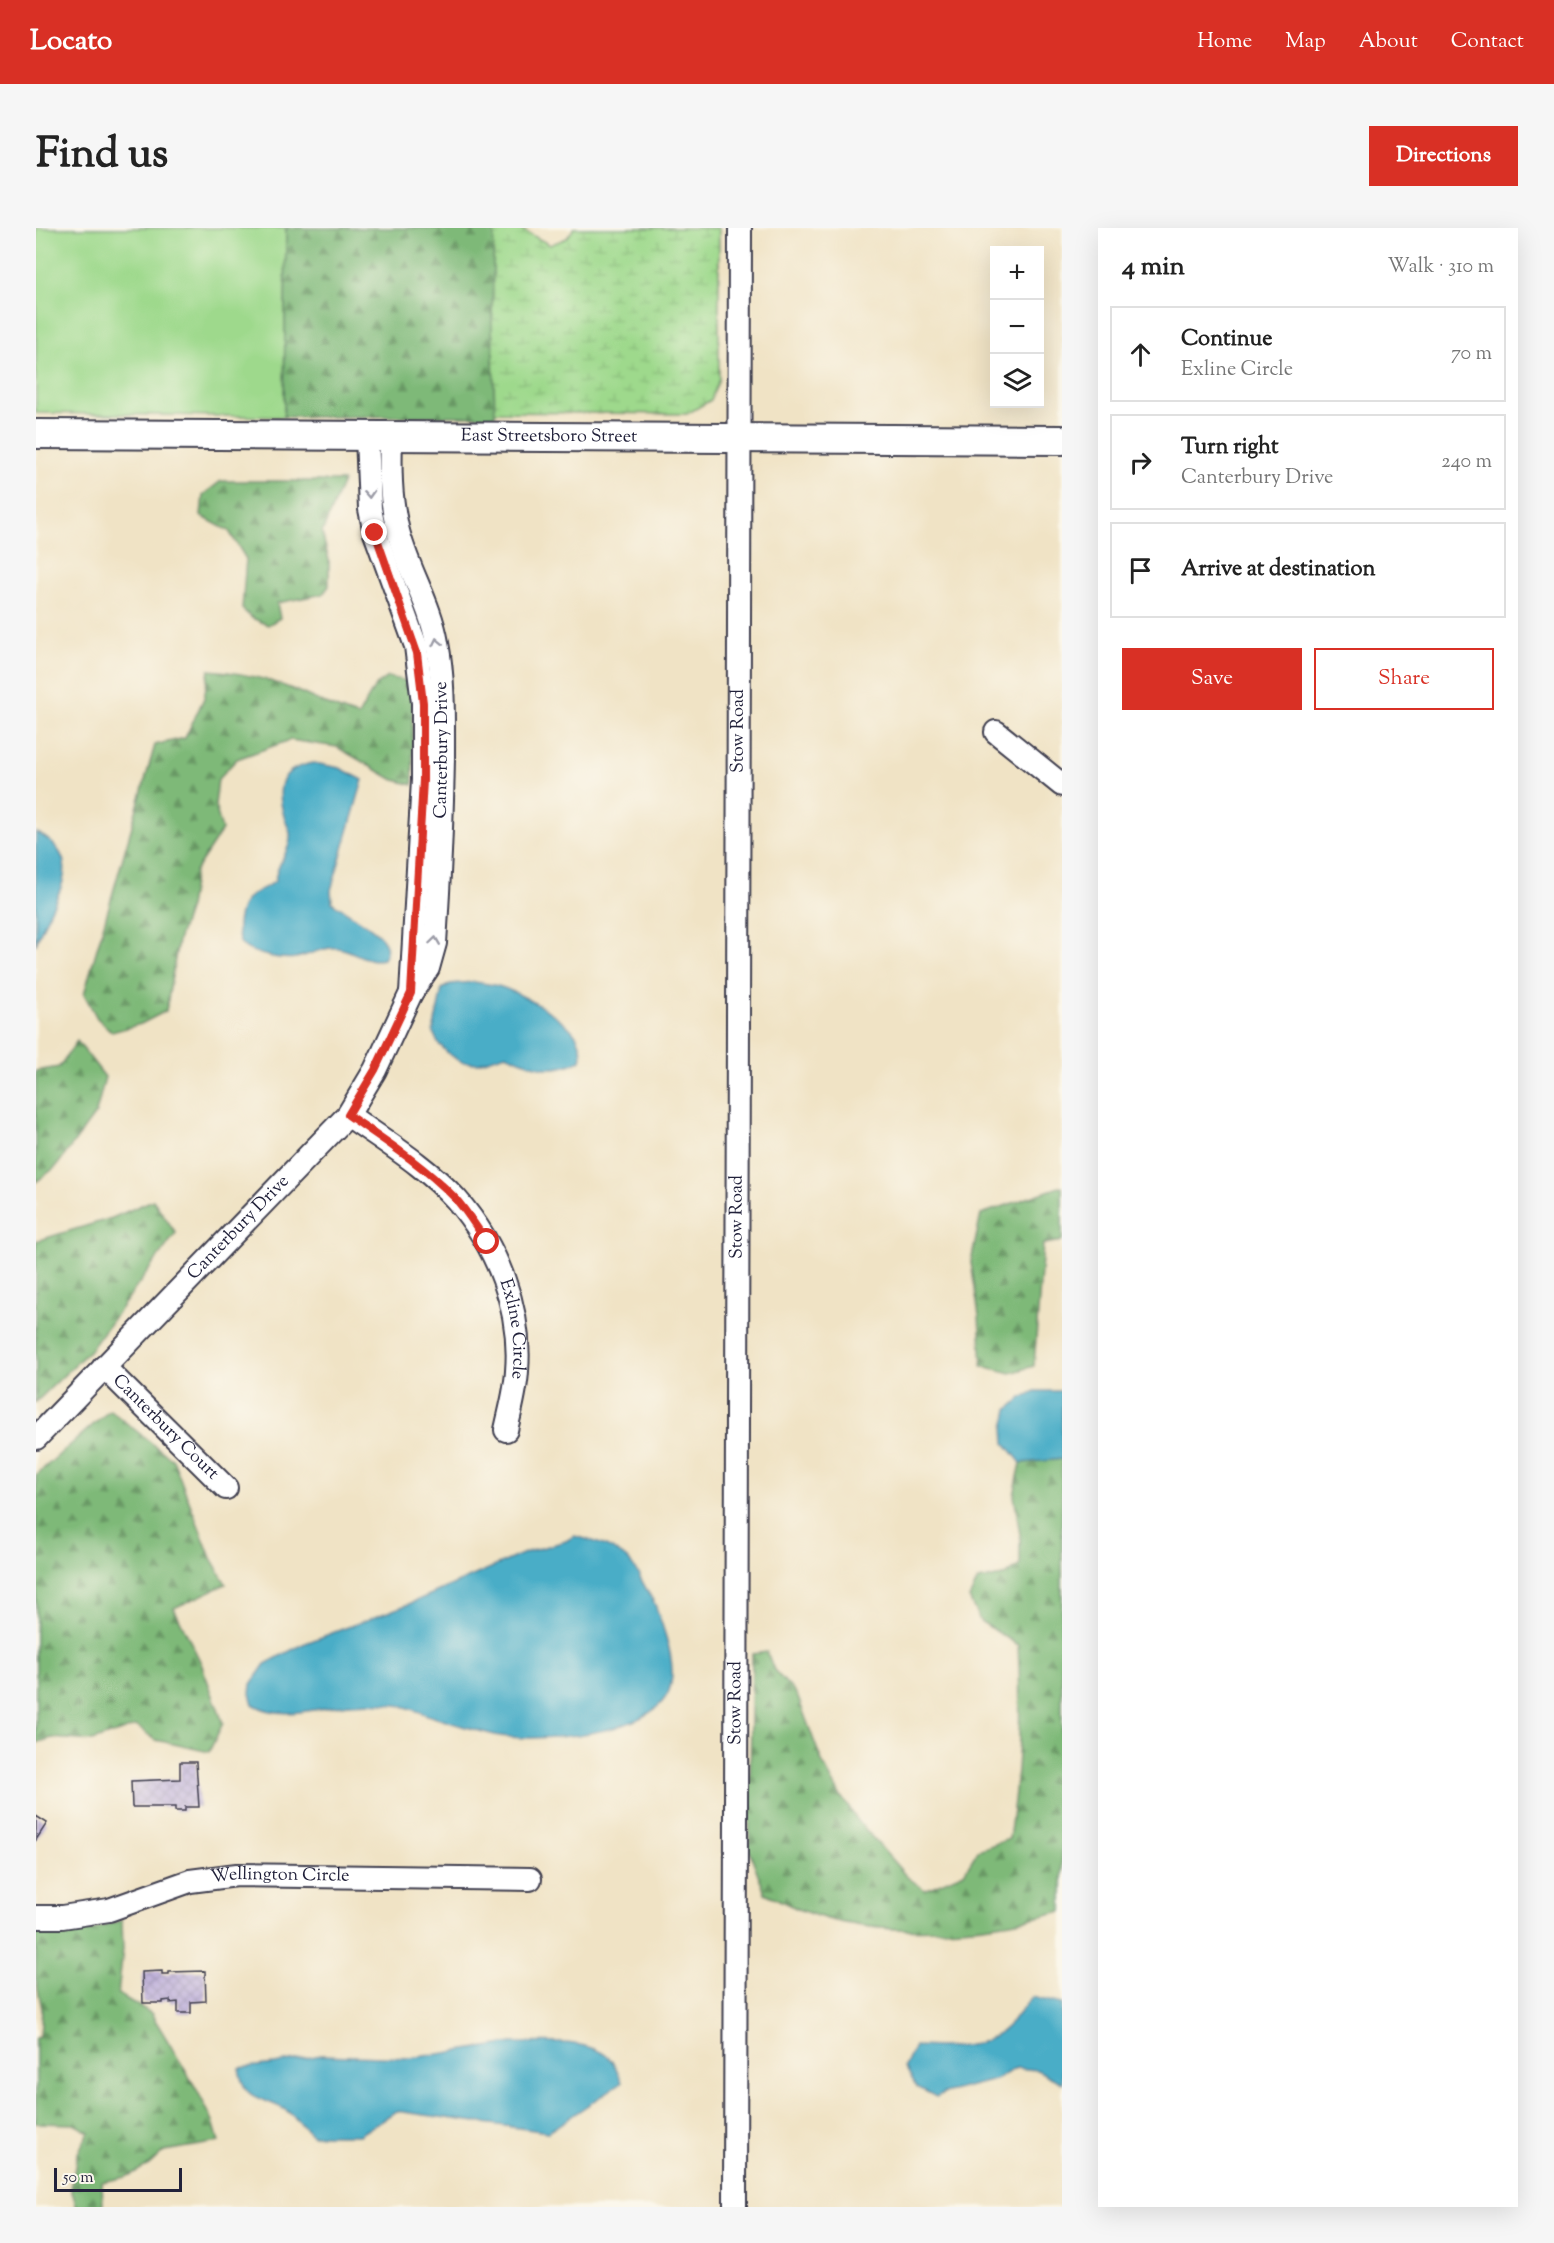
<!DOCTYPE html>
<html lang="en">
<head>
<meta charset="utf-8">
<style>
	:root { --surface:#fff; --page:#f6f6f6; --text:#222; --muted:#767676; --line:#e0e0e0; --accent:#d93025 }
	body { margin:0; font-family:"Sorts Mill Goudy",serif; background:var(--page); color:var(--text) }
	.controls { position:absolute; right:18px; top:18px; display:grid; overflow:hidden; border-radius:0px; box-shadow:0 6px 24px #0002 }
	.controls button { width:54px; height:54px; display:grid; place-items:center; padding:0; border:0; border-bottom:2px solid var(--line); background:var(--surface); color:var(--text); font:30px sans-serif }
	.scale { position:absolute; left:18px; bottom:15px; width:128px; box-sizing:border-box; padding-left:6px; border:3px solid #22223b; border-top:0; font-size:16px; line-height:21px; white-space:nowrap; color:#22223b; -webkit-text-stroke:4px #fbf7ec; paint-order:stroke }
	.stop { position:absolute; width:18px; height:18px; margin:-14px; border:4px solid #d93025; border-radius:50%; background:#fff }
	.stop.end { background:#d93025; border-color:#fff; box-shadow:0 2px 6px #0008 }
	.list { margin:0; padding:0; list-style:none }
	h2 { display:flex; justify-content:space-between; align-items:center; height:78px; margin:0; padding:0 24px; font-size:26px }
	h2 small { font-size:20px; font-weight:400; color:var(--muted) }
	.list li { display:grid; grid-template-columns:39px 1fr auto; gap:18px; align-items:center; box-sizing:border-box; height:96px; margin:0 12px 12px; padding:0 12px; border:2px solid var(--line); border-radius:0px }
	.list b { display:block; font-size:22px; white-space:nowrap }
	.list p { margin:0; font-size:20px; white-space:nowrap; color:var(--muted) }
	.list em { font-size:20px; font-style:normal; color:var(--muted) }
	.actions { display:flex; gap:12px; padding:18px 24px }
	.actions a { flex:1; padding:14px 0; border:2px solid var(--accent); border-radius:0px; text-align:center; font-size:21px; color:var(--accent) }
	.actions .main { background:var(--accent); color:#fff }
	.icon { flex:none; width:33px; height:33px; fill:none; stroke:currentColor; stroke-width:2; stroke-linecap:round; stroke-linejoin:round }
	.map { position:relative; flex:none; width:1026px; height:1979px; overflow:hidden; border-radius:0px }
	header { display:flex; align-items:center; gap:36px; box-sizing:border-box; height:84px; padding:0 30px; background:var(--accent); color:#fff }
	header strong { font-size:28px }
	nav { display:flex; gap:33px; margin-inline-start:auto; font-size:21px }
	.intro { display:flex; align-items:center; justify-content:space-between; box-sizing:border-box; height:144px; padding:0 36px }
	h1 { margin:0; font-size:42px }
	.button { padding:15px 27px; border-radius:0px; background:var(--accent); color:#fff; font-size:21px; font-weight:700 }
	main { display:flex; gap:36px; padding:0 36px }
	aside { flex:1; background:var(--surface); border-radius:0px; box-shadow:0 6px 24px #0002 }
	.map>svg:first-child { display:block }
	.grass { fill:#9ed98c; stroke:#607e64; stroke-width:1.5 }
	.forest { fill:url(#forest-firs); stroke:#506e5a; stroke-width:1.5 }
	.wetland { fill:url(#wetland-marsh); stroke:#607e64; stroke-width:1.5 }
	.water { fill:#48adc7; stroke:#356881; stroke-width:1.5 }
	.building { fill:url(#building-cross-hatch) }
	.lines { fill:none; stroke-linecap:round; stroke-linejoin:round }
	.minor-casing { stroke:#413f50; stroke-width:26 }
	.major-casing { stroke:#413f50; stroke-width:32 }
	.minor { stroke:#fff; stroke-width:22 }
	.major { stroke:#fff; stroke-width:28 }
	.oneway { stroke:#9c9ca7 }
	.route { stroke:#d93025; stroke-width:8 }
	.labels { text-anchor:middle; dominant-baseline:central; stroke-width:4.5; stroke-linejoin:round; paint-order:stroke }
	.street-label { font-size:18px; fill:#22223b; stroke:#fbf7ec }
</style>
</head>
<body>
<header>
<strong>Locato</strong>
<nav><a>Home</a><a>Map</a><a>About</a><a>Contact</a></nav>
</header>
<div class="intro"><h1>Find us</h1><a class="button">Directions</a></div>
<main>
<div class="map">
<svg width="1026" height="1979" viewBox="0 0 1026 1979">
	<defs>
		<pattern id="forest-firs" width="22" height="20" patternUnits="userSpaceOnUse" patternTransform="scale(1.5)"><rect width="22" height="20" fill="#7eb978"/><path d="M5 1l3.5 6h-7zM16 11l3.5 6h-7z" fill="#679664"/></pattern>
		<pattern id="wetland-marsh" width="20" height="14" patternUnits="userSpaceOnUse" patternTransform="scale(1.5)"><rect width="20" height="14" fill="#9ed98c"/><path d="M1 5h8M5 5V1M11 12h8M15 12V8" fill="none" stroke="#88ba7a"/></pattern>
		<pattern id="building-cross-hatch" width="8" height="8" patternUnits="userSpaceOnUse" patternTransform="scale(1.5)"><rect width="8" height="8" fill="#b5a5d8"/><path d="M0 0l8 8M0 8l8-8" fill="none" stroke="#9386b0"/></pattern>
	</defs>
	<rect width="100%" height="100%" fill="#fbf7ec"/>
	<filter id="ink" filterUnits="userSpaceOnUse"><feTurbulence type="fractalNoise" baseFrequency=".0167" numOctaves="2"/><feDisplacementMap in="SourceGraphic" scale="12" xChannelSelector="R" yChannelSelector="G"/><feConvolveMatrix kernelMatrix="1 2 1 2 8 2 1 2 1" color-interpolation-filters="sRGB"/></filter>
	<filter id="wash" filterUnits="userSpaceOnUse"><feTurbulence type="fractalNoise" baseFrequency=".008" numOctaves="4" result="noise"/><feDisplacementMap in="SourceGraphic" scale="24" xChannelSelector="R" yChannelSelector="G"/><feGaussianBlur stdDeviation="1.35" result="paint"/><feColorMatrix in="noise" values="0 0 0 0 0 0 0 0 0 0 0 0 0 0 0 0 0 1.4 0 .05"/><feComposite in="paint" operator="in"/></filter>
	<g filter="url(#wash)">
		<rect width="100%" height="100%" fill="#f0e3c5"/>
		<!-- grass -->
		<path class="grass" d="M0,0H250L248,189L0,185Z"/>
		<!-- forest -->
		<path class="forest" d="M250,0H458L456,95L459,188L248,189Z
			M185,253H307L286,305L293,332V358L287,366L241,375L244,390L232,397L216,390L206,381L210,331L193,303L165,288L167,267Z
			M173,442C201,444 230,450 256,461C278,470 298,481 322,488L339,458L352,449L376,454L377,557L356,551L301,519L254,512L201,531L182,551L179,577L186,602L159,643L153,679L142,713L130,783L105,796L76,804L61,790L48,766L119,517L149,510L168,470Z
			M41,813L69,849L60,885L20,939L0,954V843L23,839Z
			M1026,958V1013L1007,1016L998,1138L975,1145L946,1138L943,1088L935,1034L945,986Z
			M117,972L140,1005L55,1121L0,1174V1013L76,990Z
			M74,1182L137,1232L175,1330L190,1356L138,1380L165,1435L187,1495L173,1524L120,1512L100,1498L56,1513L16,1510L0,1515V1247Z
			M1026,1231V1683C950,1703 841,1712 767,1683C754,1678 742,1671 729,1665L713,1622L716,1426L731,1424L738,1442L761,1467L786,1534L804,1567L822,1593L870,1648L889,1662L928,1645L942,1622L973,1611C983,1543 986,1486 982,1417L944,1393L933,1370L942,1352L968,1348L984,1337V1307L978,1267L985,1235Z
			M86,1692L87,1721L82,1766L115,1785L160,1860L177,1893L183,1914L128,1923L113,1937L90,1949L66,1954L67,1979H41L35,1961L41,1927L53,1904L38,1896L0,1895V1810L4,1809L6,1781L0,1750V1704L56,1702Z"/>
		<!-- wetland -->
		<path class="wetland" d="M458,0H483L514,17L531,10L538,0H683V151L675,172L651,186L459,184L456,95Z"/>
		<!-- water -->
		<path class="water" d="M278,535L304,540L327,552L295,662L296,674C310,685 345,702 350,717C352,722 349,727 347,731C328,736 314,718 295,720C283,721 271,728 259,730C247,732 210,726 204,714C203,712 202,706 202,705C201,693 204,679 212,670C219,663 231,660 239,653C240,635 256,622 254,605C253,600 249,593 248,588C239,557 245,540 278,535Z
			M0,604C58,635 12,673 0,717Z
			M438,754C446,755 454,756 462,758C483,764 530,790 541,809C545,816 547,826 545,832C515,847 499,839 470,826L442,835L426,834L414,827L402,815L397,804L406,761L414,756Z
			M999,1163H1026V1231L985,1235L969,1215L968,1200L972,1182L985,1170Z
			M538,1308C556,1312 577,1319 591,1331C600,1339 605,1352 611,1362C614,1369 619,1374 621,1382C629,1405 643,1441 632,1465C612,1508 500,1515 459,1507C437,1502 416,1495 394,1488C383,1484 371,1478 360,1477C345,1475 329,1475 314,1476C283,1479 246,1494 217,1476L214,1466L215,1456L229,1436L267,1416L373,1376L491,1324L530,1313Z
			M996,1769L1026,1776V1855L1001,1842L980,1840L959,1852L908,1865L900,1869L881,1859L869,1839L879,1818C904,1819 934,1822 957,1809C973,1800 985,1782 996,1769Z
			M477,1815C505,1815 556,1809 576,1833C580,1838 583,1847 586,1854L512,1904L360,1883L323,1907H276C267,1899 258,1887 248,1881C222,1867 208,1874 203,1840L239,1836L285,1827L375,1830Z"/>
		<g id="blocks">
			<!-- building -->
			<path class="building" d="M144,1534H160L163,1579H149V1583H139V1579H96L95,1553L144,1551Z
				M0,1588L11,1595L0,1612Z
				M126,1743V1746H133V1744L169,1743L170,1773L155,1774V1785H142V1774L134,1775V1772L127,1773V1775H107L106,1744Z"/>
		</g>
	</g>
	<g filter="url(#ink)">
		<use href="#blocks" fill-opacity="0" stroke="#413f50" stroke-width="1.5"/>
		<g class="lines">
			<!-- minor casing -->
			<g class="minor-casing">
				<g id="minor">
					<path d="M331,208L334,281L339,305L380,418L387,475V552L375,765"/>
					<path d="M960,504L1026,557"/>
					<path id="s1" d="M312,887C348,913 390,938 420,971C461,1018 486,1081 481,1143C480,1163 474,1183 470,1202"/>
					<path id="s2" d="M68,1139L190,1260"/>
					<path id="s3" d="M0,1210L312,887L339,842L375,765L392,740L399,715C403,653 406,591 407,529C407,491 408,452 401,415C394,374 370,339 361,299C354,269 354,239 355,208"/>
					<path id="s4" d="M0,1689H26L73,1682L154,1653L201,1647L494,1651"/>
					<path id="s5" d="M699,1979L704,0"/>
				</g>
			</g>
			<!-- major casing -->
			<g class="major-casing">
				<g id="major">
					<path id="s6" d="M0,206L1026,212"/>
				</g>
			</g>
			<!-- minor -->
			<use href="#minor" class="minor"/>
			<!-- major -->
			<use href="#major" class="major"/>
		</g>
		<!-- one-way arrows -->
		<defs><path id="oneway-chevron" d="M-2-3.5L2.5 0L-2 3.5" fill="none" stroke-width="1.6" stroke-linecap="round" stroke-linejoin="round" transform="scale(1.5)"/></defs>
		<g class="oneway">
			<use href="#oneway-chevron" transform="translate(333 266) rotate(87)"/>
			<use href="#oneway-chevron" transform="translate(401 414) rotate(-102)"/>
			<use href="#oneway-chevron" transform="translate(399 713) rotate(-82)"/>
		</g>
	</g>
	<g class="lines" filter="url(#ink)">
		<!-- route -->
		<path class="route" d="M339,305L381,425L387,475V552L375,765L339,842L312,887C348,912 387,937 418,969C431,983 440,999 451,1014"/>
	</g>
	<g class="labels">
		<!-- street labels -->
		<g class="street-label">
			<text stroke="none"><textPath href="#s6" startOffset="513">East Streetsboro Street</textPath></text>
			<text stroke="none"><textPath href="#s5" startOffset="1476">Stow Road</textPath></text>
			<text stroke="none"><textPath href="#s3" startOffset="836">Canterbury Drive</textPath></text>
			<text stroke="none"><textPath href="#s5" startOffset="990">Stow Road</textPath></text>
			<text stroke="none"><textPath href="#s3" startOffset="292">Canterbury Drive</textPath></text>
			<text stroke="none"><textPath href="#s1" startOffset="282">Exline Circle</textPath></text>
			<text stroke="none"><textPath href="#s2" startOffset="86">Canterbury Court</textPath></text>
			<text stroke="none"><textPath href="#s5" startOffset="504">Stow Road</textPath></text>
			<text stroke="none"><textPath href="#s4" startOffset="250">Wellington Circle</textPath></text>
		</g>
	</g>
</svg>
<div class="controls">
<button>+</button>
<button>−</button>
<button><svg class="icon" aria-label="layers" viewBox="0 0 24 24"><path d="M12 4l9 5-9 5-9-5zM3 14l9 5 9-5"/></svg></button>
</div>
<div class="scale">50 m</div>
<div class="stop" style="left:451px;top:1014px"></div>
<div class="stop end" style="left:339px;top:305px"></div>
</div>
<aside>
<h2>4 min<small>Walk · 310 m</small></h2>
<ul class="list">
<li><svg class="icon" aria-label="ahead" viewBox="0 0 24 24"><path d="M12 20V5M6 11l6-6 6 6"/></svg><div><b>Continue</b><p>Exline Circle</p></div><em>70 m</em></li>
<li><svg class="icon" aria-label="right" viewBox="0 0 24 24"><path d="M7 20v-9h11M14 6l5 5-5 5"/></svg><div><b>Turn right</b><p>Canterbury Drive</p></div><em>240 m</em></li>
<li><svg class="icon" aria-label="arrive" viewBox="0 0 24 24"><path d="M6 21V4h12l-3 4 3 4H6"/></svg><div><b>Arrive at destination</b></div></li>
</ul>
<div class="actions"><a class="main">Save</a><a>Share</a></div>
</aside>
</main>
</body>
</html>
